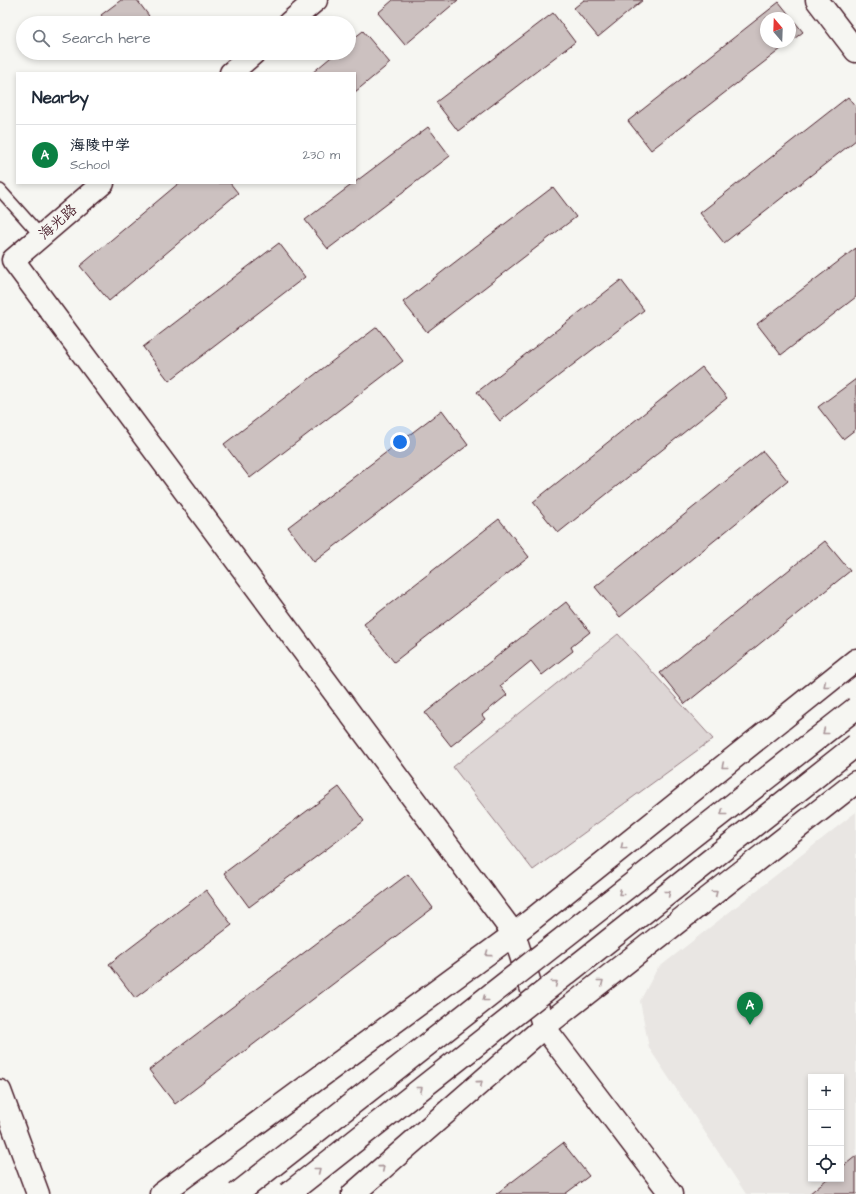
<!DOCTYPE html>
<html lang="en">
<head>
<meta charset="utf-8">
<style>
	:root { --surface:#fff; --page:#f6f6f7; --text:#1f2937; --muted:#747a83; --line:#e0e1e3; --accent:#0b8043 }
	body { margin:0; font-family:"Architects Daughter","LXGW WenKai TC",sans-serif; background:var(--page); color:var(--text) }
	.controls { position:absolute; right:12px; bottom:12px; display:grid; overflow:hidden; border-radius:0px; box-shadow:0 2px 6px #0003 }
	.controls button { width:36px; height:36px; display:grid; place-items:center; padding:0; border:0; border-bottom:1px solid var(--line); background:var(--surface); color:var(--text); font:20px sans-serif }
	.compass { position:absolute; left:760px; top:12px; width:36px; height:36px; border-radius:50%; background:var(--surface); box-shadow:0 2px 6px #0003; rotate:341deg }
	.you { position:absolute; left:400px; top:442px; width:14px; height:14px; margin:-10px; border:3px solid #fff; border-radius:50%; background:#1a73e8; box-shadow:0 0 0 6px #1a73e833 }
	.badge { display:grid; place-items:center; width:26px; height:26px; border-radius:50%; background:var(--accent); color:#fff; font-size:13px; font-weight:700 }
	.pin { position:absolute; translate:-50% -33px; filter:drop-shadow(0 1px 2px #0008) }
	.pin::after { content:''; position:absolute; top:21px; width:14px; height:12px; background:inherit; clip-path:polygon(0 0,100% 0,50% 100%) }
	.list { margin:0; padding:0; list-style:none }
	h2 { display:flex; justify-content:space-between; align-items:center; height:52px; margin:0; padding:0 16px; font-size:17px }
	h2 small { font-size:13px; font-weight:400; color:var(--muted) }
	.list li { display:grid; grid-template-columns:26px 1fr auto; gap:12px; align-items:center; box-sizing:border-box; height:60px; padding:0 16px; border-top:1px solid var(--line) }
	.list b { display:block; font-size:15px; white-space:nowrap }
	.list p { margin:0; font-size:13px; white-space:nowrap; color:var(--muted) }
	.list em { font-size:13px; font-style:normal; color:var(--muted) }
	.icon { flex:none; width:22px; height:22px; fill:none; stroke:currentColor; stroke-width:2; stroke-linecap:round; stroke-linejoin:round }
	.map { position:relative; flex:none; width:856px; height:1194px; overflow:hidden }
	.search { position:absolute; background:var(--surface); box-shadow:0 2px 6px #0003; left:16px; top:16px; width:340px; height:44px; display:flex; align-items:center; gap:10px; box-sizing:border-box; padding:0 14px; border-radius:22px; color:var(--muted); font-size:15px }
	.panel { position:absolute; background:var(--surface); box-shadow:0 2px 6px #0003; left:16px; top:72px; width:340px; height:112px; border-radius:0px }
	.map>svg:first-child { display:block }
	.built { fill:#e9e6e3; fill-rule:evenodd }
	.green { fill:#ddd6d5; stroke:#947a80 }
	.building { fill:#ccc1c0; stroke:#4a1f2b }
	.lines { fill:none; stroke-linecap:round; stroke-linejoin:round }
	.lane-casing { stroke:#4a1f2b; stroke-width:14 }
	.street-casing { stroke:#4a1f2b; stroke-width:25 }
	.secondary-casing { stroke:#4a1f2b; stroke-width:25 }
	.lane { stroke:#f6f6f2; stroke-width:11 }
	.street { stroke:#f6f6f2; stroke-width:22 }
	.secondary { stroke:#f6f6f2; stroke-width:22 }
	.primary-bridge-casing { stroke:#4a1f2b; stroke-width:25; stroke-linecap:butt }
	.primary-bridge { stroke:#f6f6f2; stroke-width:22 }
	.oneway { stroke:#a99598 }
	.labels { text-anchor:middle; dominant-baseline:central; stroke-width:3; stroke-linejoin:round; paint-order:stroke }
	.street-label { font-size:15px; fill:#4a1f2b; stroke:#f6f6f2 }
</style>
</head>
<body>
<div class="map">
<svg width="856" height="1194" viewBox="0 0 856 1194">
	<rect width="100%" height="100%" fill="#f6f6f2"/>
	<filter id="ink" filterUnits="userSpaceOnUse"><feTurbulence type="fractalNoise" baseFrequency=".025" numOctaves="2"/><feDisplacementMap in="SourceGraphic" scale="8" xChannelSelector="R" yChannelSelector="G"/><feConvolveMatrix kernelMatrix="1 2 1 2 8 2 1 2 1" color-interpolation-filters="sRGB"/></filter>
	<g filter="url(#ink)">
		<!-- built -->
		<path class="built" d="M856,812V1194H746L649,1048L640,1001L657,969ZM811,1077H841V1179H811Z"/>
		<!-- green -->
		<path class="green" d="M618,634L713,739L533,870L453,767Z"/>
		<!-- building -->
		<path class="building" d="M121,0H137L149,16L141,23H107L101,15Z
			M393,0H458L405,45L378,13Z
			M584,0H643L598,37L574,8Z
			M779,2L803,32L790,42V18H766V42H790L651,150L628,121Z
			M553,13L575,42L458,131L436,102Z
			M363,31L390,63L355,92V73H312L336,53H349V42Z
			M848,97L856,107V140L724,243L700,213Z
			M428,127L450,156L328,249L305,220Z
			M179,183H230L238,193L109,301L80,266Z
			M553,187L576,217L427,332L403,302Z
			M279,243L305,277L169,381L143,347Z
			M856,248V297L781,355L757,324Z
			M621,280L644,310L500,421L477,392Z
			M377,327L403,361L250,478L224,444Z
			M702,367L727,398L558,533L533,502Z
			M856,379V429L843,439L818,407Z
			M442,410L468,445L314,562L288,527Z
			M763,451L788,481L620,617L595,587Z
			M499,519L529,557L394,662L364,624Z
			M825,541L850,571L685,704L660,673Z
			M566,602L590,632L571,647L573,651L542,675L531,661L500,686L507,695L482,715L485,719L451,746L425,713Z
			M339,787L364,821L249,907L224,873Z
			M408,874L433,908L175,1104L149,1070Z
			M206,890L232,925L135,998L109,964Z
			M563,1143L589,1176L565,1194H496Z
			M856,1156V1194H809L827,1179H841V1168Z"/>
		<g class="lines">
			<!-- lane casing -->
			<g class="lane-casing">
				<path id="lane" d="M0,190L41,236"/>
			</g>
			<!-- street casing -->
			<g class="street-casing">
				<path id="street" d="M817,0L856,51
					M0,1091L38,1194
					M161,1194L514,934L856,660
					M353,1194L544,1027L856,782"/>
			</g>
			<!-- secondary casing -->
			<g class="secondary-casing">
				<path id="secondary" d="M289,23L316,0
					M231,73L254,53
					M103,183L13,260L514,934L544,1027L671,1194"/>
			</g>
			<!-- lane -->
			<use href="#lane" class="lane"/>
			<!-- street -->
			<use href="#street" class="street"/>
			<!-- secondary -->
			<use href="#secondary" class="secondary"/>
			<!-- primary-bridge casing -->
			<g class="primary-bridge-casing">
				<path id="primary-bridge" d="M237,1194L856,708
					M288,1194L856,745"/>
			</g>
			<!-- primary-bridge -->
			<use href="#primary-bridge" class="primary-bridge"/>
		</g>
		<!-- one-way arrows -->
		<defs><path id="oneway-chevron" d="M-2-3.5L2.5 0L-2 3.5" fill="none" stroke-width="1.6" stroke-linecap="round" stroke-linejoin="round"/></defs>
		<g class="oneway">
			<use href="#oneway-chevron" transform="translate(826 685) rotate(141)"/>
			<use href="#oneway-chevron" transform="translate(825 732) rotate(142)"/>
			<use href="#oneway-chevron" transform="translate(724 766) rotate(141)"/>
			<use href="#oneway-chevron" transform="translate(723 813) rotate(142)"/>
			<use href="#oneway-chevron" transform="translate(623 847) rotate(141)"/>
			<use href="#oneway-chevron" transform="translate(621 893) rotate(142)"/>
			<use href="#oneway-chevron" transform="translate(668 893) rotate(-38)"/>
			<use href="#oneway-chevron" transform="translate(715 893) rotate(-38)"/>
			<use href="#oneway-chevron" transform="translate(488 954) rotate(144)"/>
			<use href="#oneway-chevron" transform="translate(601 982) rotate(-38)"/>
			<use href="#oneway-chevron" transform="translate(555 983) rotate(-38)"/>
			<use href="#oneway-chevron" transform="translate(485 999) rotate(142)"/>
			<use href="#oneway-chevron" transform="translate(480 1083) rotate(-41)"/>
			<use href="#oneway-chevron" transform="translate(420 1089) rotate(-38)"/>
			<use href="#oneway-chevron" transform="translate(382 1168) rotate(-41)"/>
			<use href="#oneway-chevron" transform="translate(318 1170) rotate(-38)"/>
		</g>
	</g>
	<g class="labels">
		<!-- street labels -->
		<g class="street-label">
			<text transform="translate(58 222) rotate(-41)">海光路</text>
		</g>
	</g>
</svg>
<div class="controls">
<button>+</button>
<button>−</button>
<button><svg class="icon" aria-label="locate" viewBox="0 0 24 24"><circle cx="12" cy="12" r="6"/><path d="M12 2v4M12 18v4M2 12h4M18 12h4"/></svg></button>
</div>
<svg class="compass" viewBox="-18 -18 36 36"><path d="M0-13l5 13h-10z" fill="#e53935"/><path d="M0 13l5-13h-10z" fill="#747a83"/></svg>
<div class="you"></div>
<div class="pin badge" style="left:750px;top:1025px">A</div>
<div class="search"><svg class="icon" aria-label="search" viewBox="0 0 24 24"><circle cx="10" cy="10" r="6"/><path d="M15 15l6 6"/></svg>Search here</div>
<section class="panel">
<h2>Nearby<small></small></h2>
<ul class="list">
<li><span class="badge">A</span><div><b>海陵中学</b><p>School</p></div><em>230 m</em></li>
</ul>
</section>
</div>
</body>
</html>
